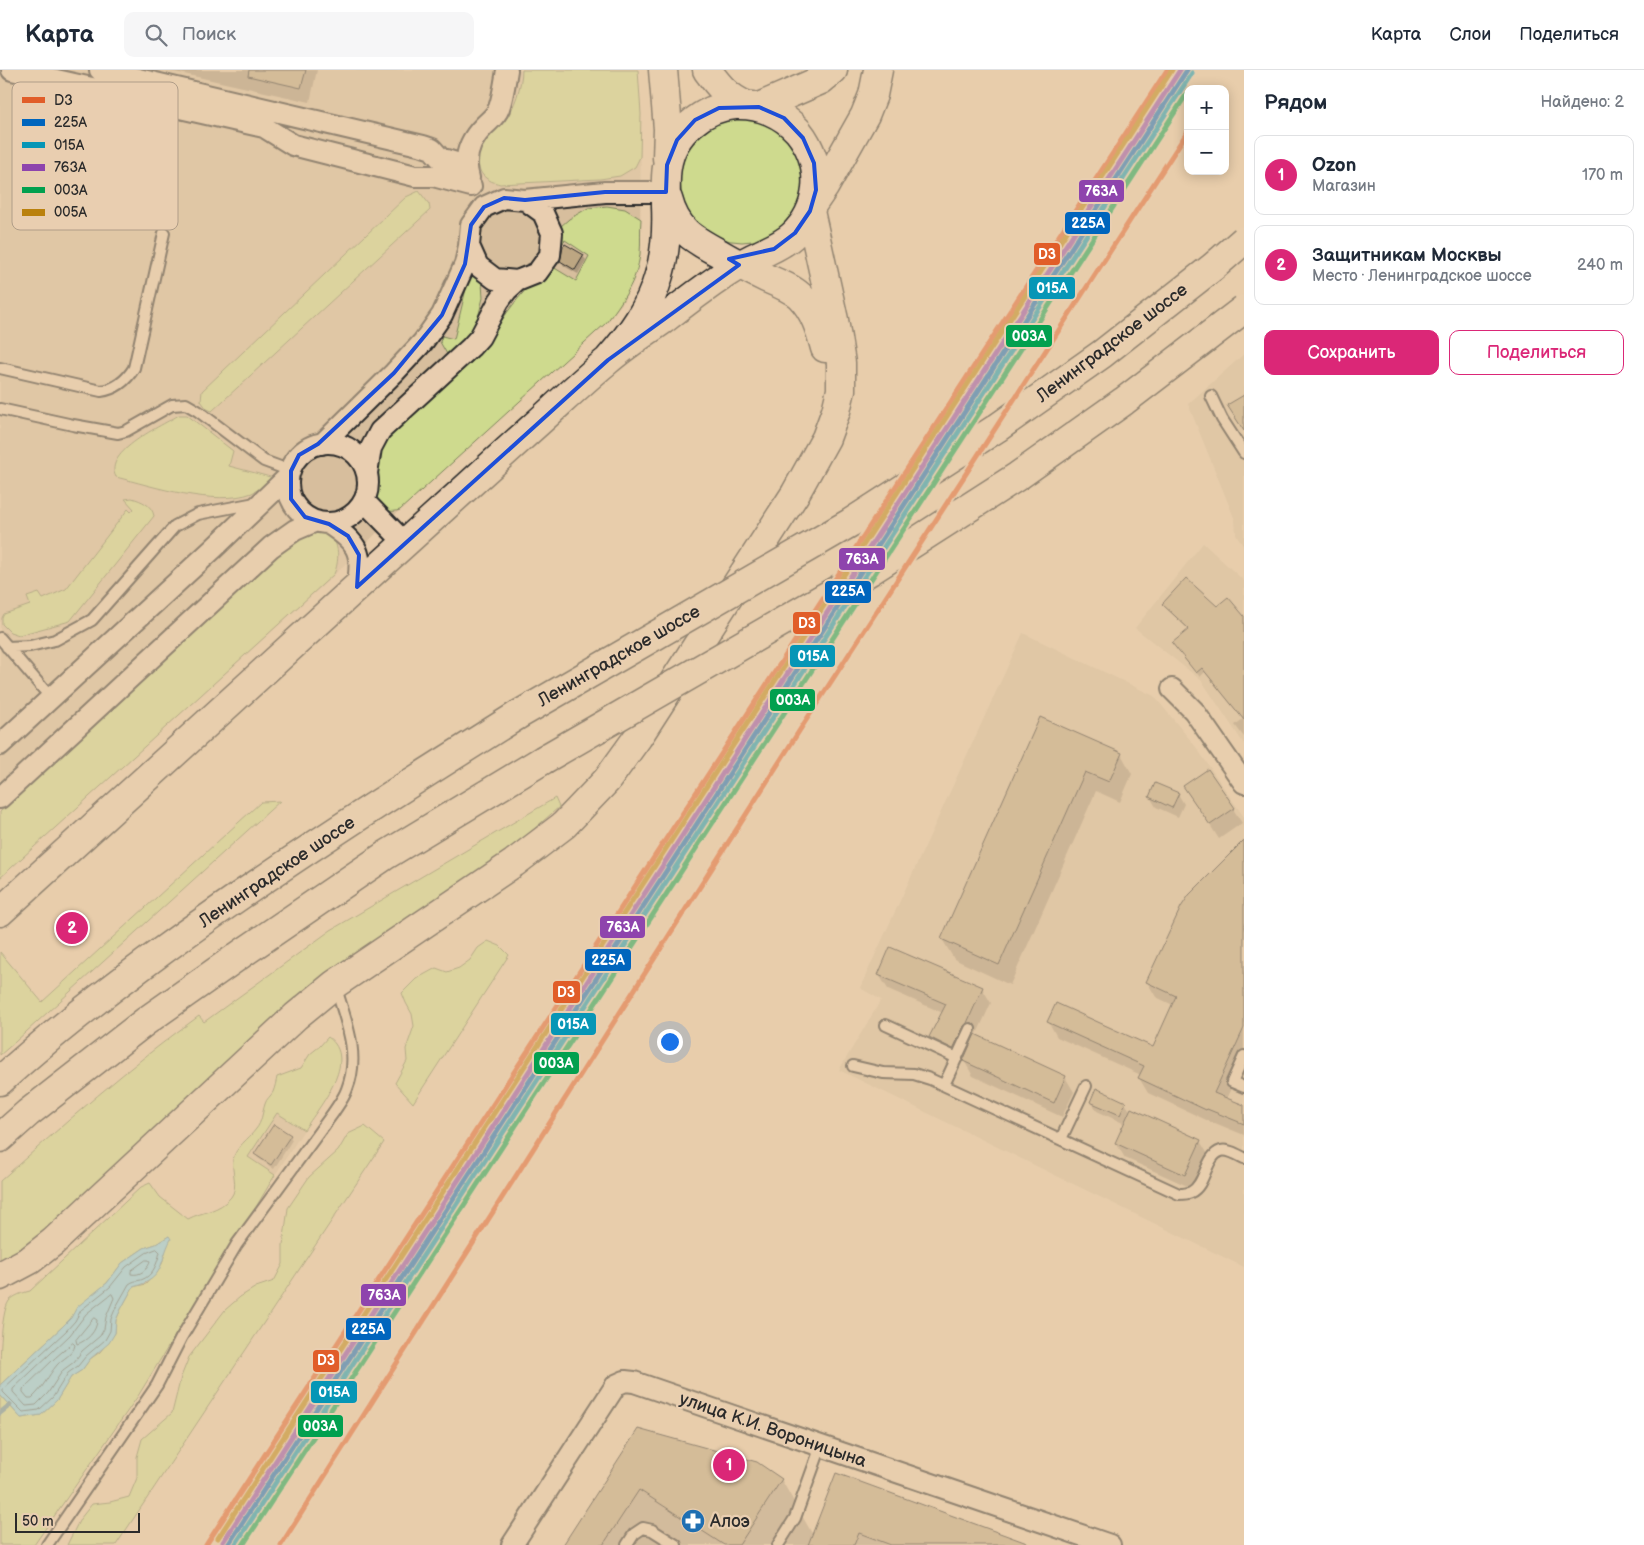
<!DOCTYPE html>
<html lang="ru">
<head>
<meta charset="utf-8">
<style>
	:root { --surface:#fff; --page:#f6f6f7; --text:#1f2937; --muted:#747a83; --line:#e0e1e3; --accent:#db2777 }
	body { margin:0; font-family:"Balsamiq Sans",sans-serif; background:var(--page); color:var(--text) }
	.controls { position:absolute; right:15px; top:15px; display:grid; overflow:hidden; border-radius:10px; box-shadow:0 2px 12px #0003 }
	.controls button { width:45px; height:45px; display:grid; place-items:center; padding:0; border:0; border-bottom:1px solid var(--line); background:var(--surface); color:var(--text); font:25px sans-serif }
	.scale { position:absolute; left:15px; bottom:12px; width:125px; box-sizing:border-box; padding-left:5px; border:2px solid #2b2b2b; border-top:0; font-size:14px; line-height:18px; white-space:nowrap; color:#2b2b2b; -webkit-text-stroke:4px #e9ceb0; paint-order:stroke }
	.you { position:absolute; left:669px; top:971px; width:18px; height:18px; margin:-12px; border:4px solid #fff; border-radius:50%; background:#1a73e8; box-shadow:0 0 0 8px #1a73e833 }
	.badge { display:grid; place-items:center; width:32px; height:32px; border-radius:50%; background:var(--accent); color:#fff; font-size:16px; font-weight:700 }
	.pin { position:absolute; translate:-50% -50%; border:2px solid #fff; box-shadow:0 1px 5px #0006 }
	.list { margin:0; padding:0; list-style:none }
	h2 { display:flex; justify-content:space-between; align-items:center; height:65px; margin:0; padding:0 20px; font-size:21px }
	h2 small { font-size:16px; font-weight:400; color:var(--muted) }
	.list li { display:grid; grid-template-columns:32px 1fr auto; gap:15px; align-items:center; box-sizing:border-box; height:80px; margin:0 10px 10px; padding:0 10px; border:1px solid var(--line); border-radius:10px }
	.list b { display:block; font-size:19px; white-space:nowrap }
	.list p { margin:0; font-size:16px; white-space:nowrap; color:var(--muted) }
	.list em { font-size:16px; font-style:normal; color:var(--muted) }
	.actions { display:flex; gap:10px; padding:15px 20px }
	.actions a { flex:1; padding:11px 0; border:1px solid var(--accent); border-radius:10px; text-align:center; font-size:18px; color:var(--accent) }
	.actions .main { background:var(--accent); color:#fff }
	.icon { flex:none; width:28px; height:28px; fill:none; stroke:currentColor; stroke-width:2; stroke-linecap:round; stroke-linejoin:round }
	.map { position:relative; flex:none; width:1244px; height:1475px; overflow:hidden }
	header { display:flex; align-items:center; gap:30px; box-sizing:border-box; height:70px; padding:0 25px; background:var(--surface); border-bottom:1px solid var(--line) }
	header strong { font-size:24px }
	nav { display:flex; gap:28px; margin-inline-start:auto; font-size:18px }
	.search { width:350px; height:45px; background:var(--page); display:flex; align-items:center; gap:12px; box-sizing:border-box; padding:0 18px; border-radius:10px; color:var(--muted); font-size:19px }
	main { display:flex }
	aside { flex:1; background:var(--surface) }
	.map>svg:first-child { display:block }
	.built { fill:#d7be9d }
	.green { fill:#ceda8e; stroke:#7c825c }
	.water { fill:#87d0e8; stroke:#628e9c }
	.shadow { fill:#0003 }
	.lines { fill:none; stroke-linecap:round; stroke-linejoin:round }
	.shore { stroke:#506d77; stroke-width:1 }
	.stream { stroke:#628e9c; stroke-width:5 }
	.building { fill:#bda682; stroke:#2b2b2b }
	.service-casing { stroke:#2b2b2b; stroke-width:14 }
	.minor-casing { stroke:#2b2b2b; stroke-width:24 }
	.secondary-casing { stroke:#2b2b2b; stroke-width:31 }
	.trunk-casing { stroke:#2b2b2b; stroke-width:31 }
	.service { stroke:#e9ceb0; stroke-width:10 }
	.minor { stroke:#e9ceb0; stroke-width:20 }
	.secondary { stroke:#e9ceb0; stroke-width:28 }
	.trunk { stroke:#e9ceb0; stroke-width:28 }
	.trunk-bridge-casing { stroke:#2b2b2b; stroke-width:31; stroke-linecap:butt }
	.trunk-bridge { stroke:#e9ceb0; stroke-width:28 }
	.rail-1-casing { stroke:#e9ceb0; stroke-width:9 }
	.rail-2-casing { stroke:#e9ceb0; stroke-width:9 }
	.rail-3-casing { stroke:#e9ceb0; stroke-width:9 }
	.rail-4-casing { stroke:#e9ceb0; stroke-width:9 }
	.rail-5-casing { stroke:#e9ceb0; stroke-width:9 }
	.rail-6-casing { stroke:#e9ceb0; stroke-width:9 }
	.rail-1 { stroke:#e15d29; stroke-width:5 }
	.rail-2 { stroke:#0065bd; stroke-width:5 }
	.rail-3 { stroke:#0696b6; stroke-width:5 }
	.rail-4 { stroke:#8e44ad; stroke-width:5 }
	.rail-5 { stroke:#02a04f; stroke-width:5 }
	.rail-6 { stroke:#ba810d; stroke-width:5 }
	.marked { fill:none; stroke:#1d4ed8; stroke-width:4; stroke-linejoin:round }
	.labels { text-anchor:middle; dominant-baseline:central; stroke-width:4.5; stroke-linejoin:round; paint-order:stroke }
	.street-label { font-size:18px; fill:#2b2b2b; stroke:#e9ceb0 }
	.poi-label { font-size:18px; fill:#2b2b2b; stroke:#e9ceb0; text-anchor:start }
	.key { fill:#e9ceb0; stroke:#b09d88; stroke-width:1 }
	.key-label { font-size:14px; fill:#2b2b2b }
	.line-badge { stroke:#e9ceb0; stroke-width:2 }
	.badge-label { font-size:14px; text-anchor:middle; font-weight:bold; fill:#fff }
</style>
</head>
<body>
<header>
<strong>Карта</strong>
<div class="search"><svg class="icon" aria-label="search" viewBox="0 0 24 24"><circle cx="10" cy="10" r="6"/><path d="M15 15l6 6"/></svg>Поиск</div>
<nav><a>Карта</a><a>Слои</a><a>Поделиться</a></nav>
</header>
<main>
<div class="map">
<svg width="1244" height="1475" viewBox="0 0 1244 1475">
	<rect width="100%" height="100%" fill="#e8cdac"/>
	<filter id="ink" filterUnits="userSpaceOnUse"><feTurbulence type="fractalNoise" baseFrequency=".02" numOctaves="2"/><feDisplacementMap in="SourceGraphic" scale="10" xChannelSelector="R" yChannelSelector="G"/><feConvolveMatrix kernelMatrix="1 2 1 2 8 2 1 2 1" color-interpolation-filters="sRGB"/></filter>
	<g filter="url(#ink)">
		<!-- built -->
		<path class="built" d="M0,0H638L641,44L640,184L634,208L623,232L606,253L400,440L330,509L0,808Z
			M1244,284V477L1236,464L1235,450L1188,334Z
			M1203,473L1244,511V674L1202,611L1135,558Z
			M1023,563L1154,626L1196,677L1244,747V1197L839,1000L881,930L860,918Z
			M277,1042L304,1060L275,1105L248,1087Z"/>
		<!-- green -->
		<path class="green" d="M522,0H638L641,44L640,87L635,97L620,106L600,109L500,114C497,113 492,112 489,110C472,101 478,78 487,66C492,60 501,58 505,51C514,39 522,15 522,0Z
			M680 110a62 62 0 1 1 124 0a62 62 0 1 1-124 0Z
			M419,121L429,134L430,140L212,341L207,339L201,331L202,321L406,127Z
			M607,136L625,139L641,149C640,160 641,172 640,184C637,211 622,232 606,253L400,440C390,443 382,441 377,432C374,425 374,417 375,409C376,351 439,324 476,288C487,277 494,263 502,250C515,230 533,212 548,194L576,211L589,186L565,170L555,184L560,157L569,149L588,138Z
			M471,198L482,213L483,228L475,259L467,269L447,284L440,272L442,266L454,269Z
			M179,345H187L233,381L229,396L274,408C267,413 260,419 252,423C215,437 152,416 116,407C102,382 163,355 179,345Z
			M132,428C142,431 152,435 154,446L70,551L19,565L10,562L2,554V548L4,544L30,535L27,527L39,523L43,529L66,519L128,439L131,442L134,439L125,429Z
			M311,461C317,462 323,462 327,464C341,471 339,493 334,504L0,808V742L292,471Z
			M555,728L559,737L526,766L483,800L416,842L328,906L30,1178L0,1196V1111C64,1054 129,996 199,946L204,952L331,860Z
			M280,731L15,972L0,985V882L42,932L261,732Z
			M488,871L500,876L509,885L413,1033L395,1013L407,991L406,979L414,956L412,944L406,933L402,923L416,909L436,898L447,902L459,898L470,890L478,878Z
			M328,967C360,990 319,1037 304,1060L277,1043L248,1087L275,1105L244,1157L206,1215L138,1326L34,1475H0V1325L21,1348L41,1345L57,1330L71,1307L82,1300L90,1289L100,1282L115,1263L116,1250L121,1239L133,1217L146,1214L162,1194L169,1166L156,1174L144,1178L122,1193L107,1213L78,1237L71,1248L62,1257L0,1315C0,1296 0,1244 9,1231C15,1225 22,1223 30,1221L141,1117L150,1113L160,1127L188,1149C203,1141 219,1142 231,1127C239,1117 231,1101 233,1090C235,1077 249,1069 256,1059C262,1052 262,1043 265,1034C266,1029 271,1026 273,1022C275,1017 276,1012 277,1007L301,998L310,984L320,976Z
			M365,1056L384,1072L116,1475H67L80,1449L92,1434L110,1432L129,1427L137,1408V1387L142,1369L172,1343L181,1307L189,1287L225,1240L240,1227L256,1217L274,1211L283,1194V1175L288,1138L309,1107L338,1081L348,1064Z"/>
		<!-- water -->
		<path class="water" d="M169,1166L171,1169C158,1194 166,1208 133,1217L121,1239L116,1250L115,1263L109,1273L90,1289L82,1300L71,1307L57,1330L41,1345L21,1348L0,1325V1315L62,1257L71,1248L77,1237L107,1213L122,1193L144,1178L156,1174Z"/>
		<!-- shadow -->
		<path class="shadow" d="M166,0H317L310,32Z
			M583,186L586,190L578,204L564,196L561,191Z
			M1164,534L1217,538L1244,548V667L1235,655L1243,649L1205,602L1200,607L1176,578L1189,560L1166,538Z
			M1041,648L1121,684L1132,704L1120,732L1096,721L1010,915L954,889L942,869Z
			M1185,716L1233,739L1242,753L1219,769Z
			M1178,724L1184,734L1178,747L1156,737L1150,727Z
			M1244,779V991L1226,1029L1244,1037V1065L1215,1053V1054L1148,1023L1139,1008L1141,1005L1057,967L1048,951L1153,978L1173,935L1156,927L1147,912Z
			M879,905L982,918L991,933L976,966L1065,1007L1074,1022L1062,1047L973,1006L963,989L962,992L938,982L930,967L943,943L888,919Z
			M1091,1031L1125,1033L1131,1042L1200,1071L1209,1086L1194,1119L1125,1088L1116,1073L1125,1054L1097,1041Z
			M290,1066L292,1070L274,1099L258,1088L255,1084Z
			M639,1360L781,1409L813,1465L837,1405L1028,1475H564Z"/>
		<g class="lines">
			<!-- shore -->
			<path class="shore" d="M157,1179L160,1182C157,1194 153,1206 141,1210C136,1211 133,1211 129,1214L116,1237L111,1249L110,1261L105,1270L86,1286L78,1296L68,1303L53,1327L39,1340L23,1342L3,1322V1319L66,1261L75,1251L81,1240L110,1217L126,1197L146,1183Z
				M146,1190H149L150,1192C147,1200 140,1206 131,1204V1201Z
				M112,1224L114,1228L106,1247L104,1259L100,1266L82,1281L74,1292L63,1300L48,1323L36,1335L26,1336L13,1322V1319L70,1265L86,1244Z
				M94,1248L97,1250C97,1261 87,1271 77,1274L76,1270Z
				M73,1273L75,1275C73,1285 63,1288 57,1295C47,1307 44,1317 32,1328H28L23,1322V1319L55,1288Z"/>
			<!-- stream -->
			<path class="stream" d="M0,1343L10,1335"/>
		</g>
		<!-- building -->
		<path class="building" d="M249,0H306L301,18L248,6Z
			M565,174L584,185L575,200L560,191L563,177Z
			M1244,325V361L1227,335Z
			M1186,508L1217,536L1228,527L1244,546V650L1202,598L1196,603L1172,573L1189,559L1162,534Z
			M1040,647L1122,683L1109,712L1085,702L999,895L941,869Z
			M1208,699L1235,738L1210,755L1183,716Z
			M1155,713L1179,723L1172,738L1149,727Z
			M1244,770V958L1214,1023L1244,1035V1054L1207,1039L1206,1040L1138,1008L1144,996L1047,952L1056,933L1153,977L1176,926L1146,912L1181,837L1189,825Z
			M890,877L983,917L967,953L964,956L953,979L929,967L946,934L878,905Z
			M975,964L1066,1006L1054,1033L963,991Z
			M1096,1018L1126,1032L1120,1045L1090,1032Z
			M1131,1038L1201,1070L1185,1105L1115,1073Z
			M274,1054L291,1065L271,1095L254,1084Z
			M638,1359L757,1392L782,1409L739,1475H724L639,1420L603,1475H563Z
			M836,1403L1027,1473V1475H891L859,1463L854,1475H808Z"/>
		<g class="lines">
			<!-- service casing -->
			<g class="service-casing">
				<path id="service" d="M0,298L101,321C116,319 126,311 134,298L164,163
					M1211,326L1222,349L1244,383
					M0,339L73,355L118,363L126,361L172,335L186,334L198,341L264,391L291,401
					M0,568L51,628
					M7,577L30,576L55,570L92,550L175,456L198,444L255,433
					M886,955L957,988
					M1244,986L1232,1012L1244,1017
					M853,996L883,1003L914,1004L930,1009L1179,1124C1183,1124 1187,1124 1191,1122C1206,1115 1205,1086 1221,1081C1228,1079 1238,1085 1244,1088
					M944,1015L970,959
					M1061,1069L1086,1016
					M47,1475L157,1315L181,1268L237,1174L333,1043C338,1035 344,1028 347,1019C361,984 345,949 335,915
					M627,1475L634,1464L643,1458L652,1460L676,1475
					M778,1475L795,1448L821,1376"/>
			</g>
			<!-- minor casing -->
			<g class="minor-casing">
				<path id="minor" d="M12,0L264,57L293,75L415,106H433L471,116
					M100,0L423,76L432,79L440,88L466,96
					M469,108C463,88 469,71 484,56C490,50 496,46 499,38C503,27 505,12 507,0
					M517,211L495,209L478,196L469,176L471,155L484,137L504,128L525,130L605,122H666
					M288 413a40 40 0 1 1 80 0a40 40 0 1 1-80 0Z
					M322,374L394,303L423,272L442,245L465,194L469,176
					M367,403L371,378L380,361L471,277L480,267L499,231L507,220L517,211L537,203L550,185L552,163L543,143L525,130
					M365,432L405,473
					M329,454C358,473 364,483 357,517
					M1172,619L1194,641L1244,713
					M0,675L213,479L288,407
					M0,728L271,477L295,460L316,451
					M512,1475L616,1315L625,1311L634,1312L1110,1475"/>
			</g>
			<!-- secondary casing -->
			<g class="secondary-casing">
				<path id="secondary" d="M663,0L668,59L667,88
					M707,0C718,15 728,28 746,35
					M759,37L821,10L833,0
					M668,129C676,160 693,169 719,183C734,192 750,200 766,208C778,213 791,218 800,226C814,240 820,259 825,278
					M814,132L825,116L865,45L873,25L878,0
					M0,842C128,726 256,610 383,493C433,448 482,403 532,358C557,336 581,312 607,291C624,276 644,263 663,250C683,234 704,218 725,204C736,197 747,190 759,185C771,179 782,175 792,166C805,154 814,137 816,119C818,98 811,77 798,61C783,44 760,34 736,35C703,37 672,63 667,97C665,109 666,123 666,136C667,159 666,182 659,205C650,238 631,264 608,290
					M0,1206L30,1190L53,1172L296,946L335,914L514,793L564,755L607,710L638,667L795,424L826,368L836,341L841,320V293L834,250L810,141"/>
			</g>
			<!-- trunk casing -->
			<g class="trunk-casing">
				<path id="trunk" d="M0,1011C51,964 106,922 162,881C277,797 397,721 518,645
					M0,1068L28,1043L146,951L244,882L386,785L543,690"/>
			</g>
			<!-- service -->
			<use href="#service" class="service"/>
			<!-- minor -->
			<use href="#minor" class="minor"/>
			<!-- secondary -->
			<use href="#secondary" class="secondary"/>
			<!-- trunk -->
			<use href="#trunk" class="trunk"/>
			<!-- trunk-bridge casing -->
			<g class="trunk-bridge-casing">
				<path id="trunk-bridge" d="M518,645L850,453L997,358L1102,284L1213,197L1244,170
					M543,690L870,501L1018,406L1124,331L1244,239"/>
			</g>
			<!-- trunk-bridge -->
			<use href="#trunk-bridge" class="trunk-bridge"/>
			<!-- rail-1 casing -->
			<g class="rail-1-casing">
				<path id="rail-1" d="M206,1475L1167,0
					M281,1475L803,655L1188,61"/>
			</g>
			<!-- rail-2 casing -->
			<g class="rail-2-casing">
				<path id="rail-2" d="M228,1475L1187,0"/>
			</g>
			<!-- rail-3 casing -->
			<g class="rail-3-casing">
				<path id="rail-3" d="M235,1475L1192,3"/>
			</g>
			<!-- rail-4 casing -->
			<g class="rail-4-casing">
				<path id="rail-4" d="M223,1472L1180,0"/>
			</g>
			<!-- rail-5 casing -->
			<g class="rail-5-casing">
				<path id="rail-5" d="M243,1475L1188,22"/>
			</g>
			<!-- rail-6 casing -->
			<g class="rail-6-casing">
				<path id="rail-6" d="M218,1468L1172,0"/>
			</g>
			<!-- rail-1 -->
			<use href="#rail-1" class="rail-1"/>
			<!-- rail-2 -->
			<use href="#rail-2" class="rail-2"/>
			<!-- rail-3 -->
			<use href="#rail-3" class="rail-3"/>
			<!-- rail-4 -->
			<use href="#rail-4" class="rail-4"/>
			<!-- rail-5 -->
			<use href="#rail-5" class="rail-5"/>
			<!-- rail-6 -->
			<use href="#rail-6" class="rail-6"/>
		</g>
	</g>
	<!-- marked area -->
	<path d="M0 0H1244V1475H0ZM759,37L784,48L803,68L814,93L816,120L810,141L795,163L774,179L729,189L739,195L608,290L357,517L359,485L348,466L329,454L305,447L291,429V401L299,385L318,374L394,303L442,245L465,194L471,155L484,137L504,128L525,130L605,122H666L667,95L677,70L695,50L719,38Z" fill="#e8cdac" fill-opacity=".55" fill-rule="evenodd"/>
	<path class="marked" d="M759,37L784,48L803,68L814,93L816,120L810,141L795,163L774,179L729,189L739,195L608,290L357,517L359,485L348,466L329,454L305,447L291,429V401L299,385L318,374L394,303L442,245L465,194L471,155L484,137L504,128L525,130L605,122H666L667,95L677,70L695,50L719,38Z"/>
	<!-- icons -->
	<defs>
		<g id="pharmacy-disc" transform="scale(1.25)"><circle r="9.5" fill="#1f6fb2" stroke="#e9ceb0"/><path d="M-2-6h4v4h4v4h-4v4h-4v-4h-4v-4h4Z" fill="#fff"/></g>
	</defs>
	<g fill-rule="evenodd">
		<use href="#pharmacy-disc" x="693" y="1451"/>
	</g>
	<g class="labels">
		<!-- street labels -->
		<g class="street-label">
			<text transform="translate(1112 273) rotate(-37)">Ленинградское шоссе</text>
			<text transform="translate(619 586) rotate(-30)">Ленинградское шоссе</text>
			<text transform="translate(277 802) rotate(-34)">Ленинградское шоссе</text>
			<text transform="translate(773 1360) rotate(19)">улица К.И. Вороницына</text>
		</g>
		<!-- poi labels -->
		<g class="poi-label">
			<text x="710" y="1451">Алоэ</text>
		</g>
	</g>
	<!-- legend -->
	<rect x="12" y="12" width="166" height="148" rx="8" class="key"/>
	<rect x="22" y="27" width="23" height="6" fill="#e15d29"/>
	<rect x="22" y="49" width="23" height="7" fill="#0065bd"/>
	<rect x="22" y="72" width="23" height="6" fill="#0696b6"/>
	<rect x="22" y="94" width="23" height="7" fill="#8e44ad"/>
	<rect x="22" y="117" width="23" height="6" fill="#02a04f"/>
	<rect x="22" y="139" width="23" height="7" fill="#ba810d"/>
	<g class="key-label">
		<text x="54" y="35">D3</text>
		<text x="54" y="57">225А</text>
		<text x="54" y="80">015А</text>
		<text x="54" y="102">763А</text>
		<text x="54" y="125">003А</text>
		<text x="54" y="147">005А</text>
	</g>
	<g class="line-badge">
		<rect x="1078" y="109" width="47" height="24" rx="5" fill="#8e44ad"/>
		<rect x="1064" y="141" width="47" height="24" rx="5" fill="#0065bd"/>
		<rect x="1033" y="172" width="28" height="24" rx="5" fill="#e15d29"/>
		<rect x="1028" y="206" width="48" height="24" rx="5" fill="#0696b6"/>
		<rect x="1005" y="254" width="48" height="24" rx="5" fill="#02a04f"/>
		<rect x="838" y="477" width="48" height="24" rx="5" fill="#8e44ad"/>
		<rect x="824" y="510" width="48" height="24" rx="5" fill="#0065bd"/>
		<rect x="792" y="541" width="29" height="24" rx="5" fill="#e15d29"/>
		<rect x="789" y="574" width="47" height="24" rx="5" fill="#0696b6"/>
		<rect x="769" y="618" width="47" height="24" rx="5" fill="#02a04f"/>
		<rect x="599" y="845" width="47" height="24" rx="5" fill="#8e44ad"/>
		<rect x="584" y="878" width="48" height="24" rx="5" fill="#0065bd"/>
		<rect x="552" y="910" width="29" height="24" rx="5" fill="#e15d29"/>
		<rect x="550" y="942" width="47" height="24" rx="5" fill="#0696b6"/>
		<rect x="533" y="981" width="47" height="24" rx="5" fill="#02a04f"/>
		<rect x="360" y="1213" width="47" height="24" rx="5" fill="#8e44ad"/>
		<rect x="345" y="1247" width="47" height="24" rx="5" fill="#0065bd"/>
		<rect x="312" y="1279" width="28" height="24" rx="5" fill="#e15d29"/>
		<rect x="310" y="1310" width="48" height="24" rx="5" fill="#0696b6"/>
		<rect x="297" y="1344" width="47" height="24" rx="5" fill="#02a04f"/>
	</g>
	<g class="badge-label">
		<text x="1101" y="126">763А</text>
		<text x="1088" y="158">225А</text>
		<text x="1047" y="189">D3</text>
		<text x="1052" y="223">015А</text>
		<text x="1029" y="271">003А</text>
		<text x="862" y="494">763А</text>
		<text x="848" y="526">225А</text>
		<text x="807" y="558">D3</text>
		<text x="813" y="591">015А</text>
		<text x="793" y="635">003А</text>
		<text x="623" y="862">763А</text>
		<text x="608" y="895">225А</text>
		<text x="566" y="927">D3</text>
		<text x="573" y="959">015А</text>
		<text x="556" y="998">003А</text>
		<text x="384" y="1230">763А</text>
		<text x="368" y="1264">225А</text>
		<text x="326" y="1295">D3</text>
		<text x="334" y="1327">015А</text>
		<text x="320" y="1361">003А</text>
	</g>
</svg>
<div class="controls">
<button>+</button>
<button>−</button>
</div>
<div class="scale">50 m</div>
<div class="you"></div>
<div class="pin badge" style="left:729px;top:1395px">1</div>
<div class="pin badge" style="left:72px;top:858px">2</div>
</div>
<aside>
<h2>Рядом<small>Найдено: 2</small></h2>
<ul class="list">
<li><span class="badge">1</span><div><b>Ozon</b><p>Магазин</p></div><em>170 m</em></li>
<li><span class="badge">2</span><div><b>Защитникам Москвы</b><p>Место · Ленинградское шоссе</p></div><em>240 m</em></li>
</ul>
<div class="actions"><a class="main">Сохранить</a><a>Поделиться</a></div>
</aside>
</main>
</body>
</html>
